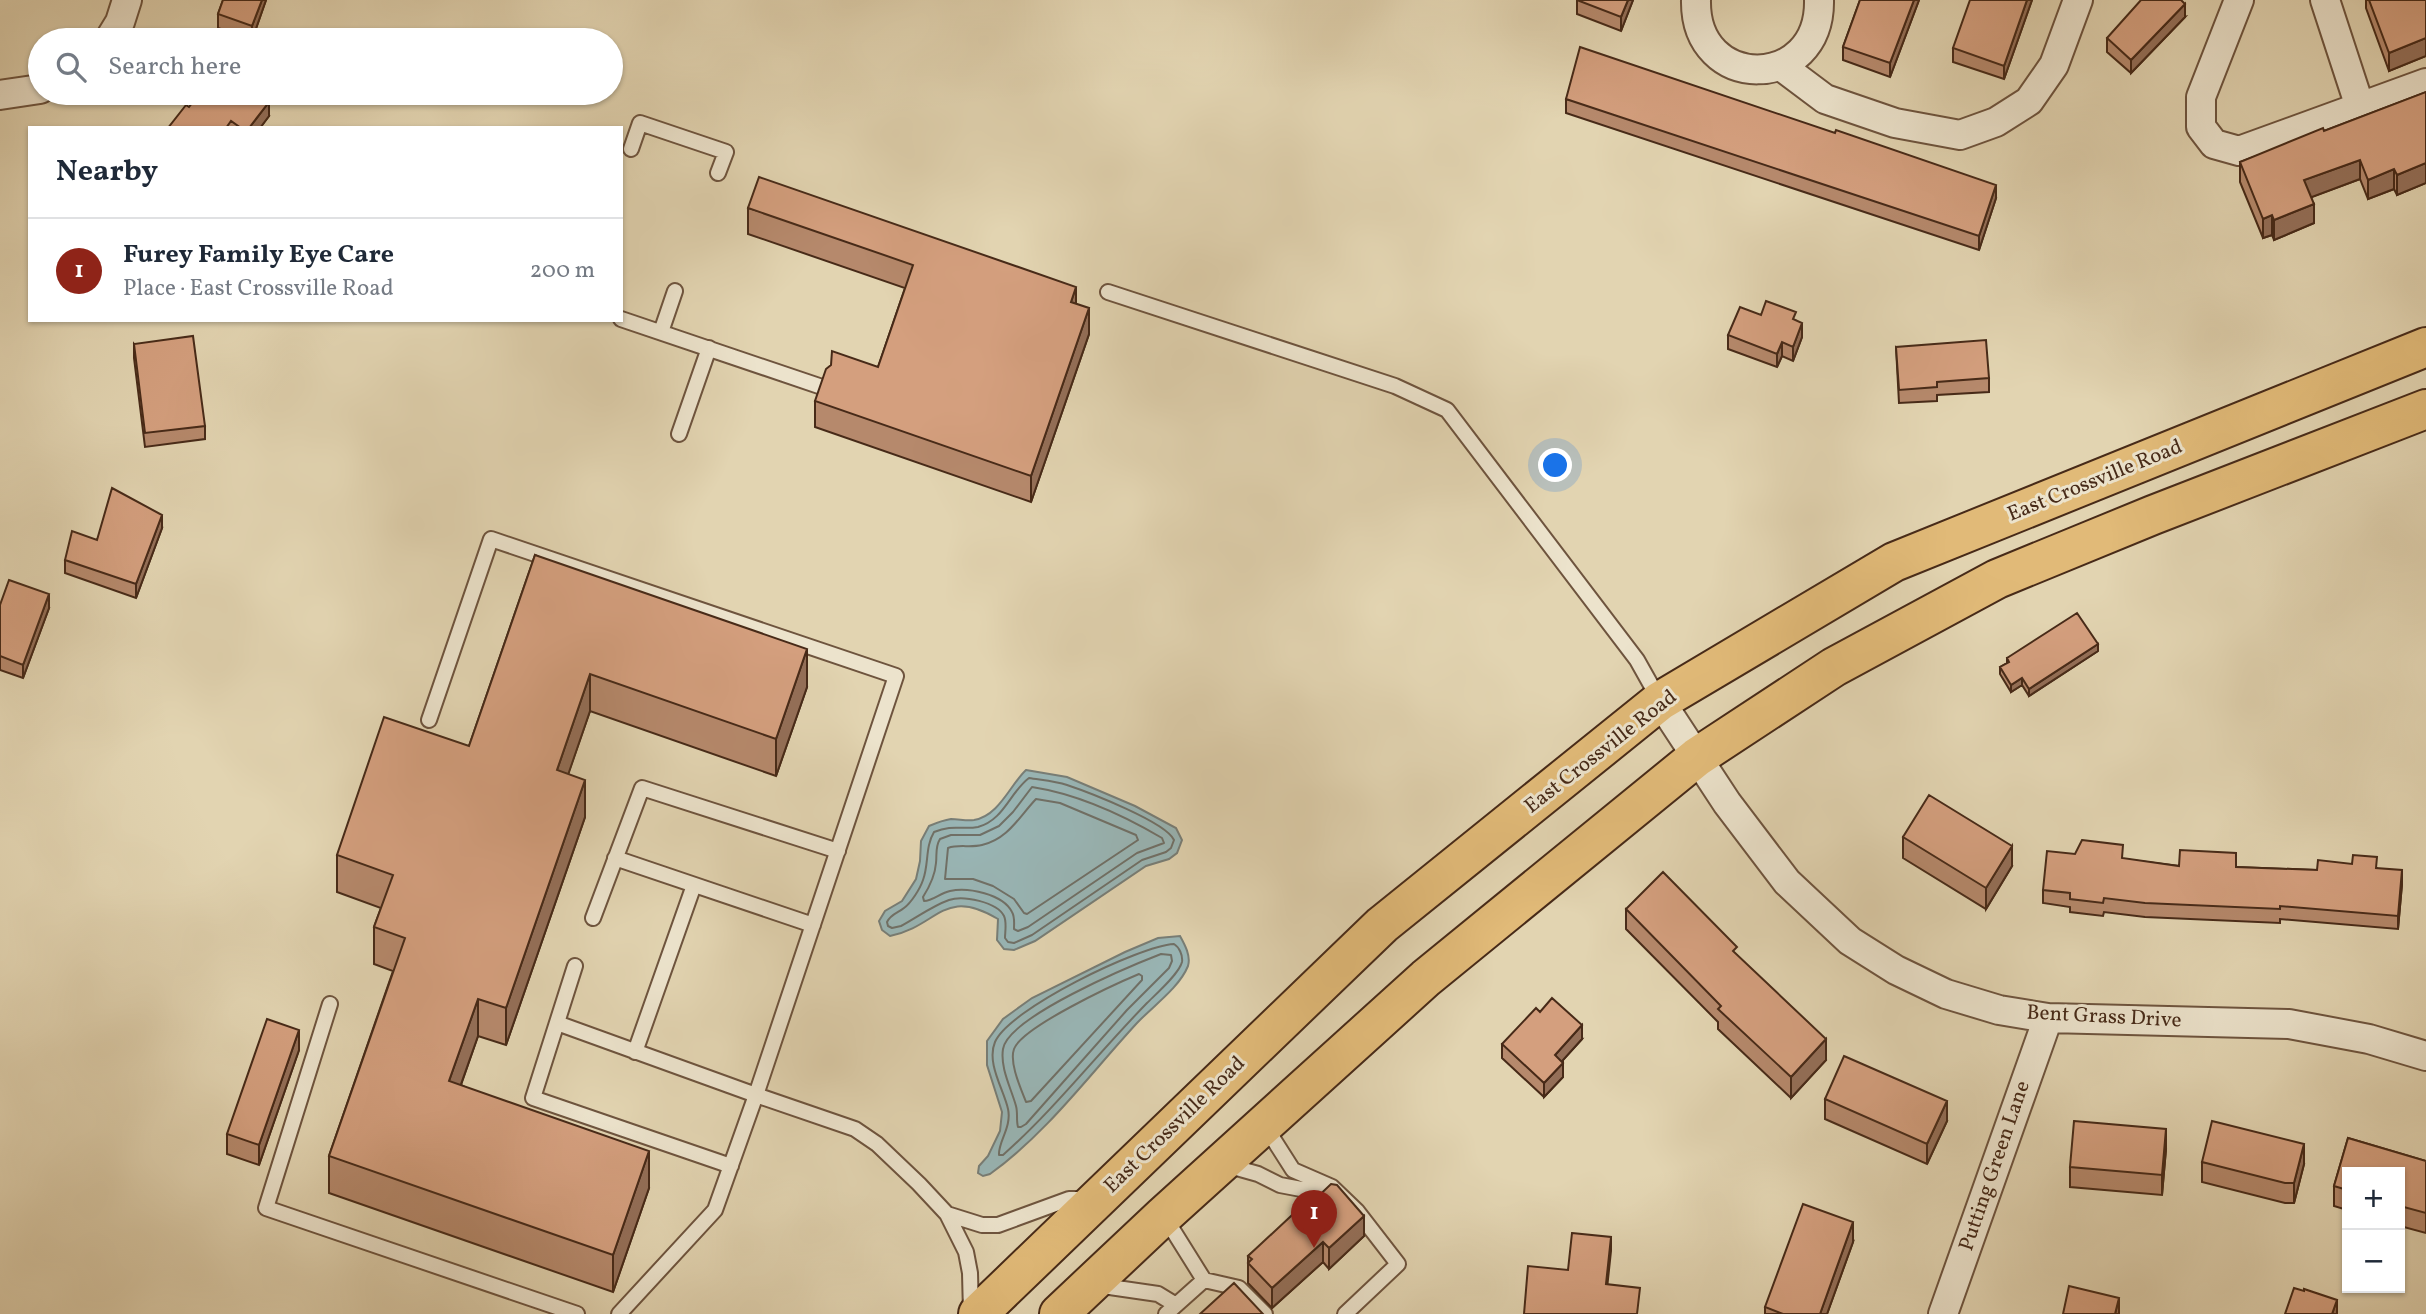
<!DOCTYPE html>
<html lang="en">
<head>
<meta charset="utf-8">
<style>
	:root { --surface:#fff; --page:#f2f2f3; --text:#1f2937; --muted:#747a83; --line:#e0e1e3; --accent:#8f2418 }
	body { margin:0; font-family:Vollkorn,serif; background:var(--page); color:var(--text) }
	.controls { position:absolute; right:21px; bottom:21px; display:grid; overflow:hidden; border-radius:0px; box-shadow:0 2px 5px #0004 }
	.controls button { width:63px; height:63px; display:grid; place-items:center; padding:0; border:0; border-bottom:2px solid var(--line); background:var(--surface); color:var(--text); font:35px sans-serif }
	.you { position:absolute; left:1556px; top:466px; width:24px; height:24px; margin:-18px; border:5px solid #fff; border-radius:50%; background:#1a73e8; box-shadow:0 0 0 10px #1a73e833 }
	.badge { display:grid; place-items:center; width:46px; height:46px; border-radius:50%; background:var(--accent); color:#fff; font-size:23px; font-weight:700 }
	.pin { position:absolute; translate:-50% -58px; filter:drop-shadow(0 2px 4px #0008) }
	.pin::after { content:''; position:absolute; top:37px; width:24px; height:21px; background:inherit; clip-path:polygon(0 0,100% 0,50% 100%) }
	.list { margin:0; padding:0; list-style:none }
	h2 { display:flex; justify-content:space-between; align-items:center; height:91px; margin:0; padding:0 28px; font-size:30px }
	h2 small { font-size:23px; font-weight:400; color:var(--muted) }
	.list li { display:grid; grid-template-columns:46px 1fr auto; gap:21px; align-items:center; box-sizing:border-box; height:105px; padding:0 28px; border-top:2px solid var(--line) }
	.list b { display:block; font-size:26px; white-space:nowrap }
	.list p { margin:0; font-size:23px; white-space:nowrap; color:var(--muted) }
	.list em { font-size:23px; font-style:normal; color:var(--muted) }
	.icon { flex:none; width:38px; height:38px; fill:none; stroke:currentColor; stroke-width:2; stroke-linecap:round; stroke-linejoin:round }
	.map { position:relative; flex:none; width:2426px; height:1314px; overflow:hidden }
	.search { position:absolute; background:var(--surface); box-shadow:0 2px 5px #0004; left:28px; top:28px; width:595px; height:77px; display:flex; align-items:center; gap:18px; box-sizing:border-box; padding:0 24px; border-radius:38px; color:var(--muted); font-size:26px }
	.panel { position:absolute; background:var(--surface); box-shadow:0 2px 5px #0004; left:28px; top:126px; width:595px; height:196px; border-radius:0px }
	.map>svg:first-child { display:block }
	.water { fill:#99b6b6; stroke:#787e77; stroke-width:2 }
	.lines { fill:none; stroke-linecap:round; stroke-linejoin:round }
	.shore { stroke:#707067; stroke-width:2 }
	.lane-casing { stroke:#6e543e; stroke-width:18 }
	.street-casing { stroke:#6e543e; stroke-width:32 }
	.primary-casing { stroke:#472a18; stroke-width:42 }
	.lane { stroke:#ece3cc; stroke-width:14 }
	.street { stroke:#ece3cc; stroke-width:28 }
	.primary { stroke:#e1ba78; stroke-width:38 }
	.wall { fill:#b6896c; stroke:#472a18; stroke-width:2 }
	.shaded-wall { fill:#946f58; stroke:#472a18; stroke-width:2 }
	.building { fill:#d49f7e; stroke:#472a18; stroke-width:2 }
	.labels { text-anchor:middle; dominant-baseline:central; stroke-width:6; stroke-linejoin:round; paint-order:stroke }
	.street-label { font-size:21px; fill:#472a18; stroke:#ece3cc }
</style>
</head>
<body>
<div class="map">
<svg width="2426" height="1314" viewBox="0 0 2426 1314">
	<rect width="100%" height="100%" fill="#e2d4b1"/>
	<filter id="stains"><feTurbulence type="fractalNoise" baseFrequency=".00286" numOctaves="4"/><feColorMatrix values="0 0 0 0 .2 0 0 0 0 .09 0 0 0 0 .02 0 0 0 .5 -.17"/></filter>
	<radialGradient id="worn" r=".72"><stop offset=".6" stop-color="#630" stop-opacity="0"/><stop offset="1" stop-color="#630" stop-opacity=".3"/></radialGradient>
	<!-- water -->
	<path class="water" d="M1026,770L1067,777L1135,806L1176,828L1182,840L1177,853L1169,859L1146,866L1035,941L1014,950L1004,949L997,940L998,919C943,886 939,926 890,936L882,930L879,921L885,911L902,901L916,879L920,861L921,841L929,826C936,823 944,820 951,819C959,819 966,821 974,820C999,816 1010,785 1026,770Z
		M1180,936C1185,945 1191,956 1188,966C1179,988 1153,1006 1137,1023C1090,1074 1047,1133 990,1174L983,1176L978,1173L979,1166L988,1156L1000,1131L1002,1112L987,1065V1041L1003,1019L1032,998L1125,952L1158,938Z"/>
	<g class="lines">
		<!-- shore -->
		<path class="shore" d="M1029,778C1041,780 1055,781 1067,785C1088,792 1166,822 1174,840L1171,848L1166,852L1142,860L1032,935L1014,943L1008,942L1005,938C1005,932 1007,922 1004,916C997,902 963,895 949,900C932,906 916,918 901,926L892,928L888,926L887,922C891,914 898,913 904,908C911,903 920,889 923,880C929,864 925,847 934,832C953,824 962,830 978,827C1004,820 1010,792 1029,778Z
			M1032,787C1077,794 1123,815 1162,838L1164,843L1137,853L1028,927L1018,931L1014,929C1014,923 1015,917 1012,912C1003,894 968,887 950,891C940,893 933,901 924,901L923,897C930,886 935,876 936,863C937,854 935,847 940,839L951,835H980L999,826L1013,812Z
			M1036,799L1060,803L1136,835L1138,840L1027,914L1024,913L1014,899L993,886L973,879H945L948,848C959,844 970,848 982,845C1008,839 1019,817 1036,799Z
			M1174,944C1179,947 1183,955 1182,962C1179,974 1156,994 1147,1003C1098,1053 1055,1109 1003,1155H999C998,1142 1012,1127 1008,1109C1004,1090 986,1063 995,1042C1009,1009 1139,946 1174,944Z
			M1161,954L1171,955L1172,961L1169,968L1127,1010L1026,1124L1021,1127H1018C1016,1120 1018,1113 1016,1106C1011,1088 1000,1068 1003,1049C1008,1017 1130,966 1161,954Z
			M1139,974L1142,976V980L1031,1101L1026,1102C1021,1089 1009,1063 1014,1049C1022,1027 1115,984 1139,974Z"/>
		<!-- lane casing -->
		<g class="lane-casing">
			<path id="lane" d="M631,149L640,123L726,152L718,173
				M1108,292L1395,386L1447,410L1637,660L1660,701
				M621,319L822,387
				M661,332L675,291
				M679,434L709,348
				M429,720L491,539L896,676L756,1095L855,1129L877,1144L919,1184L947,1214L966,1252L970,1273L971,1313
				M615,858L813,925
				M593,918L642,788L838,851
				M575,966L533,1098L731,1166
				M330,1004L266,1208L577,1314
				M557,1023L756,1095L715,1210L619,1314
				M635,1052L694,885
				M1265,1126L1293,1170L1332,1187L1357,1211L1398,1264L1345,1314
				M1226,1165L1258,1174L1280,1185L1338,1196
				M947,1214L982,1225H998L1069,1199H1086
				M1164,1216L1204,1280
				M1096,1285L1158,1294L1176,1305
				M1166,1314L1204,1280L1239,1288L1265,1314"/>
		</g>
		<!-- street casing -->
		<g class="street-casing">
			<path id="street" d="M1696,0C1694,93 1821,92 1819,0
				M2239,0L2201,97V127L2214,144L2239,151L2426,83
				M2325,0L2360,107
				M109,40L120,22L127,0
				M1781,66L1825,99L1895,123L1960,135L1996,122L2029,101L2054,65L2078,0
				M0,95L40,89
				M1660,701L1727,803L1787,882L1850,941L1896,970L1946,994L1999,1010L2048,1018L2289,1024L2369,1039L2426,1056
				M1943,1314L2048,1018"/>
		</g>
		<!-- primary casing -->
		<g class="primary-casing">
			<path id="primary" d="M978,1314L1382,925L1660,701L1894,562L2426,347
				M1059,1314L1163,1216L1426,978L1697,757L1834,667L1997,579L2153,515L2426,409"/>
		</g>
		<!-- lane -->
		<use href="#lane" class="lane"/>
		<!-- street -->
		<use href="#street" class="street"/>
		<!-- primary -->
		<use href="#primary" class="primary"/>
	</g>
	<!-- wall -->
	<path class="wall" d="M223,0H266L252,40L218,28V14Z
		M1577,0H1633L1621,31L1577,14Z
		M1860,0H1919L1890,77L1843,60V47Z
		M2032,0L2004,79L1953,62V48Z
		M2366,0H2426V56L2389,71L2366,8Z
		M2185,17L2131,73L2107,52V38Z
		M2426,92V183L2397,195L2394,189L2368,199L2360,179L2311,197L2314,223L2274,240L2272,235L2263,238L2240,182V162L2324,131Z
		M206,95L269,116L260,128H168L189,107Z
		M1566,99L1996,198L1979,250L1566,113Z
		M748,208L1076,303L1089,334L1031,502L815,427V401L878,367L905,288L748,234Z
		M1796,321L1802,337L1793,361L1782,356L1777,367L1728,349V335Z
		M134,344L205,426V439L145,447L134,358Z
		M1896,347L1989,378V392L1937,395V401L1899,403Z
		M162,528L136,598L65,573V560L97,540Z
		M535,555L807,687L776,776L590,711L568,774L585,817L506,1045L478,1036L461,1085L649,1188L613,1292L329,1193V1156L393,971L374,964V927L381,908L337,892V855L469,746Z
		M0,605L49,608L23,678L0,670Z
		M2098,651L2029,696L2022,685L2011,692L2000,674V667L2007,663V658Z
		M1903,837L2012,866L1986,909L1903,858Z
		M2123,859L2179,866L2236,867L2317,870L2377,868L2402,884L2398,929L2280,919V923L2145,917L2104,912L2103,916L2070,912V907L2043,903V890Z
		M1626,909L1737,955L1826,1060L1791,1098L1718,1029V1022L1626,929Z
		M1582,1039L1561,1062L1563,1077L1544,1097L1502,1058V1044Z
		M299,1050L259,1165L227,1154V1134Z
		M1825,1099L1947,1121L1927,1164L1825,1119Z
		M2348,1138L2426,1161V1233L2400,1226V1172H2347V1210L2334,1206V1186Z
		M2166,1149L2162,1195L2070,1187V1167Z
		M2202,1162L2304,1164L2294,1203H2285L2202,1182Z
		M1308,1206L1364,1236L1329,1269L1323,1262L1272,1308L1248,1283V1256Z
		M1853,1242L1827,1314H1765V1307Z"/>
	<!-- shaded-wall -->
	<path class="shaded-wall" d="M262,0H266L252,40V26Z
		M1628,0H1633L1621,31V17Z
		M1914,0H1919L1890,77V63Z
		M2027,0H2032L2004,79V66Z
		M2185,4V17L2131,73V60Z
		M2426,38V56L2389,71V53Z
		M269,102V116L260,128H249Z
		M2360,160V179L2304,200V180Z
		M2426,163V183L2397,195V175Z
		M2394,169V189L2368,199V180Z
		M1996,185V198L1979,250V236Z
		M2314,204V223L2274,240V220Z
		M2272,215V235L2263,238V219Z
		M1076,287V313L1071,302Z
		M1089,308V334L1031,502V476Z
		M1802,323V337L1793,361V347Z
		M1782,342V356L1777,367V354Z
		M162,515V528L136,598V584Z
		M49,594V608L23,678V665Z
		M2098,644V651L2029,696V689Z
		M807,649V687L776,776V739Z
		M590,674V711L557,807V770Z
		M2022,678V685L2011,692V685Z
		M585,780V817L506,1045V1008Z
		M2012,846V866L1986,909V888Z
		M2402,870V884L2398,929V916Z
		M478,999V1036L449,1118V1081Z
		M1582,1025V1039L1555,1069V1055Z
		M299,1030V1050L259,1165V1145Z
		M1826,1039V1060L1791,1098V1077Z
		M1563,1063V1077L1544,1097V1083Z
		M1947,1101V1121L1927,1164V1144Z
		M2166,1129V1149L2162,1195V1175Z
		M2304,1144V1164L2294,1203V1183Z
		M649,1151V1188L613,1292V1255Z
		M1364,1216V1236L1329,1269V1248Z
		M1853,1222V1242L1827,1314H1820Z
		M1611,1237V1251L1606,1298V1284Z
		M1323,1242V1262L1272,1308V1288Z
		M2119,1298V1314H2115Z
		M2337,1300V1314H2332Z"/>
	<!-- building -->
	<path class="building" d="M223,0H262L252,26L218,14Z
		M1577,0H1628L1621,17Z
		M1860,0H1914L1890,63L1843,47Z
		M1970,0H2027L2004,66L1953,48Z
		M2141,0H2181L2185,4L2131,60L2107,38Z
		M2369,0H2426V38L2389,53Z
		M1580,47L1835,133L1836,130L1996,185L1979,236L1566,99Z
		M2426,92V163L2397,175L2394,169L2368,180L2360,160L2304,180L2314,204L2274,220L2272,215L2263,219L2240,162L2323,128L2324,131Z
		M200,93H203L206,95L208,93H256L269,102L249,128H241L231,121L226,128H168L186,105L189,107Z
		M759,177L1076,287L1071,302L1089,308L1031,476L815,401L826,369L831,365L832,351L878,367L913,265L748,208Z
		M1766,301L1796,312L1793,319L1802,323L1793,347L1782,342L1777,354L1728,335L1740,307L1761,315Z
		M193,336L205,426L145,433L134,344Z
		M1986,340L1989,378L1937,382V387L1899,390L1896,347Z
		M112,488L162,515L136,584L65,560L72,531L97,540Z
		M535,555L807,649L776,739L590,674L557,770L585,780L506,1008L478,999L449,1081L649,1151L613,1255L329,1156L405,938L374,927L393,875L337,855L384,717L469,746Z
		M9,580L49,594L23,665L0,656V605Z
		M2077,613L2098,644L2029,689L2022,678L2011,685L2000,667L2009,662L2007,658Z
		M1929,795L2012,846L1986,888L1903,837Z
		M2082,840L2123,845L2122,858L2179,866L2180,850L2236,853V867L2317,870L2318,860L2352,864L2353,855L2377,857L2376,868L2402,870L2398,916L2280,906V909L2145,903L2104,898L2103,903L2070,899V893L2043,890L2047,851L2075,854Z
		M1663,872L1737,947L1733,951L1826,1039L1791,1077L1718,1009L1721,1006L1626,909Z
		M1552,998L1582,1025L1555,1055L1563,1063L1544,1083L1502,1044L1536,1008L1540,1012Z
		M267,1019L299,1030L259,1145L227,1134Z
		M1844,1056L1947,1101L1927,1144L1825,1099Z
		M2074,1121L2166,1129L2162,1175L2070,1167Z
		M2212,1121L2304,1144L2294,1183H2285L2202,1162Z
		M2348,1138L2426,1161V1213L2400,1206V1172H2347V1190L2334,1186Z
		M1331,1184L1337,1185L1364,1216L1329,1248L1323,1242L1272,1288L1248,1263L1252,1259L1248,1256L1305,1203L1308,1206Z
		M1803,1204L1853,1222L1820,1314H1783L1765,1307Z
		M1572,1233L1611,1237L1606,1284L1640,1288L1637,1314H1524L1528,1266L1568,1270Z
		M1234,1283L1263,1314H1200Z
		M2069,1286L2119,1298L2115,1314H2063Z
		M2294,1288L2304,1291V1289L2337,1300L2332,1314H2285Z"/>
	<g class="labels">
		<!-- street labels -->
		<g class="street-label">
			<text transform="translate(2095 481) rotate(-22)">East Crossville Road</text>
			<text transform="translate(1601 752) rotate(-38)">East Crossville Road</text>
			<text transform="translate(2104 1017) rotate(3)">Bent Grass Drive</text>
			<text transform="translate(1175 1125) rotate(-44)">East Crossville Road</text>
			<text transform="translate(1995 1166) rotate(-71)">Putting Green Lane</text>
		</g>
	</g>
	<rect width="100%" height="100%" filter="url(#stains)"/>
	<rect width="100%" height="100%" fill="url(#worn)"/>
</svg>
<div class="controls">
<button>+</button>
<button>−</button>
</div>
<div class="you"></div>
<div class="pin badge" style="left:1314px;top:1248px">1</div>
<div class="search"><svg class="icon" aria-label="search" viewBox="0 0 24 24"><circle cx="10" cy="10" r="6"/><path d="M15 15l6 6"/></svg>Search here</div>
<section class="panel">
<h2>Nearby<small></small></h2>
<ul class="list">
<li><span class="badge">1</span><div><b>Furey Family Eye Care</b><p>Place · East Crossville Road</p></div><em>200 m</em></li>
</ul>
</section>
</div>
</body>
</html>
